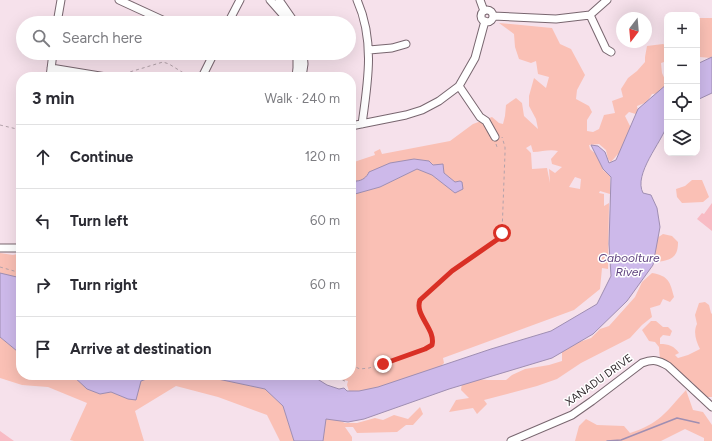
<!DOCTYPE html>
<html lang="en">
<head>
<meta charset="utf-8">
<style>
	:root { --surface:#fff; --page:#f7f7f7; --text:#2b2b33; --muted:#7c7c81; --line:#e1e1e2 }
	body { margin:0; font-family:Figtree,sans-serif; background:var(--page); color:var(--text) }
	.controls { position:absolute; right:12px; top:12px; display:grid; overflow:hidden; border-radius:8px; box-shadow:0 4px 16px #0002 }
	.controls button { width:36px; height:36px; display:grid; place-items:center; padding:0; border:0; border-bottom:1px solid var(--line); background:var(--surface); color:var(--text); font:20px sans-serif }
	.compass { position:absolute; left:616px; top:12px; width:36px; height:36px; border-radius:50%; background:var(--surface); box-shadow:0 4px 16px #0002; rotate:196deg }
	.stop { position:absolute; width:12px; height:12px; margin:-9px; border:3px solid #d93025; border-radius:50%; background:#fff }
	.stop.end { background:#d93025; border-color:#fff; box-shadow:0 1px 4px #0008 }
	.list { margin:0; padding:0; list-style:none }
	h2 { display:flex; justify-content:space-between; align-items:center; height:52px; margin:0; padding:0 16px; font-size:17px }
	h2 small { font-size:13px; font-weight:400; color:var(--muted) }
	.list li { display:grid; grid-template-columns:26px 1fr auto; gap:12px; align-items:center; box-sizing:border-box; height:64px; padding:0 16px; border-top:1px solid var(--line) }
	.list b { display:block; font-size:15px; white-space:nowrap }
	.list em { font-size:13px; font-style:normal; color:var(--muted) }
	.icon { flex:none; width:22px; height:22px; fill:none; stroke:currentColor; stroke-width:2; stroke-linecap:round; stroke-linejoin:round }
	.map { position:relative; flex:none; width:712px; height:441px; overflow:hidden }
	.search { position:absolute; background:var(--surface); box-shadow:0 4px 16px #0002; left:16px; top:16px; width:340px; height:44px; display:flex; align-items:center; gap:10px; box-sizing:border-box; padding:0 14px; border-radius:22px; color:var(--muted); font-size:15px }
	.panel { position:absolute; background:var(--surface); box-shadow:0 4px 16px #0002; left:16px; top:72px; width:340px; height:308px; border-radius:16px }
	.map>svg:first-child { display:block }
	.green { fill:#fac0b5; fill-rule:evenodd }
	.water { fill:#cdb9ea; stroke:#9f8eb2 }
	.lines { fill:none; stroke-linecap:round; stroke-linejoin:round }
	.stream { stroke:#9f8eb2; stroke-width:1.5 }
	.building { fill:#f8bbc4 }
	.minor-casing { stroke:#78666f; stroke-width:9 }
	.path { stroke:#b3a2aa; stroke-width:1; stroke-dasharray:3 3; stroke-linecap:butt }
	.minor { stroke:#fff; stroke-width:7 }
	.route { stroke:#d93025; stroke-width:5 }
	.labels { text-anchor:middle; dominant-baseline:central; stroke-width:3; stroke-linejoin:round; paint-order:stroke }
	.street-label { font-size:11px; fill:#332b2f; stroke:#fff }
	.water-label { font-size:12px; font-style:italic; fill:#5f427f; stroke:#fff }
</style>
</head>
<body>
<div class="map">
<svg width="712" height="441" viewBox="0 0 712 441">
	<rect width="100%" height="100%" fill="#f6e1eb"/>
	<!-- green -->
	<path class="green" d="M697,18H712V56L711,58L700,57V62L697,65Z
		M499,23L552,28L560,44L571,49L585,75L577,90L576,99L589,106L592,112L587,120V131L593,132L599,129L604,115L615,113L612,101L623,97L621,89L628,78L637,71L645,62V57L647,46L663,44L667,46V61L661,63L662,73L667,84L661,93L652,94L647,102L637,106L639,115L629,112L625,116L632,130L625,148L617,155L611,162L608,159L606,150L599,144L589,145L590,149L598,156L603,170L610,176V194L600,191L599,193L604,194V206L609,203L608,269L602,268L600,289L574,310L443,358L444,363L438,369L368,393L350,394L347,385L348,381L325,375H351V189L355,194L380,187L417,169L432,175L455,193L460,181L455,182L429,161L414,159L368,176L358,185L351,187V163L352,161L354,162L375,155L374,152L380,149L382,154L450,141L473,124L492,117L499,123L503,124L505,116L506,105L516,98L522,103L524,116L538,129L536,119L529,106V96L534,78L546,88L549,77L538,74L536,61L531,63L519,59L515,47L514,34ZM531,145L533,152C542,152 549,149 558,151L551,159L552,164L562,167L555,173L549,169L550,183L547,168L532,169L531,153L526,148ZM575,177L581,179L580,189L569,187Z
		M692,180H702L709,197L703,202L682,203L677,197L676,189L685,186Z
		M663,234L672,236L678,242C678,258 671,260 657,262L653,257L654,240Z
		M0,253L13,255L21,253V285L7,275L5,274L0,281Z
		M652,273C669,276 670,282 674,297L670,302L663,299L660,305L650,308L652,317L642,325L630,338L581,363L557,379L537,386L484,400L487,404L477,414L473,408L449,412L456,400L469,398L461,390L462,383L475,379L488,380H506L512,375L525,369L549,365L562,361V348L591,338L600,329L609,326L635,297L642,282Z
		M705,302L709,305L711,313L712,314V397H705L692,382L682,379L660,360L659,347L655,342L649,341L642,330L651,321H656L663,327H668L672,331L670,336L663,335L660,338V344C669,344 674,346 679,353L675,355L678,358L688,355L700,349C696,341 693,332 697,324L695,315L699,303Z
		M0,337L17,351L21,352V375H72L87,389L100,394L111,392L128,399L141,381L157,375H199L265,389L283,406L294,441H280L267,415L218,397L176,386L135,411L144,441H74L70,440L87,403L48,387L22,385L0,378Z
		M686,390L693,410L703,412L712,425V441H704V438L685,429L661,441H575L579,426L586,419L597,425L624,426L630,433C659,424 666,412 686,390Z
		M420,407L423,414L413,425H406L397,432L357,433L353,427H345L352,437V441H320L324,416L334,418L345,423H357L375,418L383,420L394,415L408,419Z"/>
	<!-- water -->
	<path class="water" d="M712,57V93L697,100V64Z
		M667,84C667,93 669,117 667,125C662,142 633,174 643,193L651,195L657,208L660,227L653,265L627,301L593,334L552,358L449,389L364,419L348,422L326,419L323,441H294L283,406L265,389L199,375H311L327,385L339,389L344,388L347,391H359L378,387L491,349L551,331L597,304L611,276L609,244L611,177L603,169L591,145L598,146L605,152L609,163L616,160L638,109Z
		M414,159L429,161L433,165L443,164L444,173L455,182L460,181L462,182L463,189L455,193L432,175L417,169L380,187L355,194V185L356,181C362,181 367,177 369,172L390,163Z
		M0,273L21,278V352L17,351L0,337Z
		M72,375H157L141,381L136,400L128,399L111,392L100,394L87,389Z"/>
	<g class="lines">
		<!-- stream -->
		<path class="stream" d="M607,441L621,440L677,418L699,423"/>
	</g>
	<!-- building -->
	<path class="building" d="M712,203V231L697,219L702,213L704,214Z
		M0,431L14,441H0Z"/>
	<g class="lines">
		<!-- minor casing -->
		<g class="minor-casing">
			<path id="minor" d="M119,0L169,23
				M270,0L285,17L288,23
				M279,0L295,23
				M357,0C375,40 368,82 362,124
				M480,0L484,11
				M481 16a6 6 0 1 1 12 0a6 6 0 1 1-12 0Z
				M590,15L606,49L611,52
				M493,16L556,19L590,15L607,0
				M57,23L61,0
				M228,23L240,0
				M369,50L392,48L406,44
				M51,68L106,77
				M50,77L53,53
				M202,77L214,53
				M296,77L297,68V53
				M302,77L304,64L303,53
				M459,86L480,117L486,121L495,137
				M351,126L406,115L422,110L439,101L459,86L475,58L485,21
				M0,248H21
				M511,441L572,415L592,401L642,363C653,359 658,360 668,366L712,407"/>
		</g>
		<!-- path -->
		<path class="path" d="M113,77L163,62L169,64L190,77
			M0,125L21,130
			M496,144L497,147
			M0,267L21,273
			M351,365L360,369L369,368L425,349L432,345C436,329 414,316 420,300L452,271L498,239L502,233L505,153V147L502,137
			M344,375L342,380L345,381"/>
		<!-- minor -->
		<use href="#minor" class="minor"/>
	</g>
	<g class="lines">
		<!-- route -->
		<path class="route" d="M383,364L425,349L432,345C436,329 414,315 420,300L452,271L498,239L502,233"/>
	</g>
	<g class="labels">
		<!-- street labels -->
		<g class="street-label">
			<text transform="translate(599 380) rotate(-36)">XANADU DRIVE</text>
		</g>
		<!-- water labels -->
		<g class="water-label">
			<text x="629" y="258">Caboolture<tspan x="629" dy="14">River</tspan></text>
		</g>
	</g>
</svg>
<div class="controls">
<button>+</button>
<button>−</button>
<button><svg class="icon" aria-label="locate" viewBox="0 0 24 24"><circle cx="12" cy="12" r="6"/><path d="M12 2v4M12 18v4M2 12h4M18 12h4"/></svg></button>
<button><svg class="icon" aria-label="layers" viewBox="0 0 24 24"><path d="M12 4l9 5-9 5-9-5zM3 14l9 5 9-5"/></svg></button>
</div>
<svg class="compass" viewBox="-18 -18 36 36"><path d="M0-13l5 13h-10z" fill="#e53935"/><path d="M0 13l5-13h-10z" fill="#7c7c81"/></svg>
<div class="stop" style="left:502px;top:233px"></div>
<div class="stop end" style="left:383px;top:364px"></div>
<div class="search"><svg class="icon" aria-label="search" viewBox="0 0 24 24"><circle cx="10" cy="10" r="6"/><path d="M15 15l6 6"/></svg>Search here</div>
<section class="panel">
<h2>3 min<small>Walk · 240 m</small></h2>
<ul class="list">
<li><svg class="icon" aria-label="ahead" viewBox="0 0 24 24"><path d="M12 20V5M6 11l6-6 6 6"/></svg><div><b>Continue</b></div><em>120 m</em></li>
<li><svg class="icon" aria-label="left" viewBox="0 0 24 24"><path d="M17 20v-9H6M10 6l-5 5 5 5"/></svg><div><b>Turn left</b></div><em>60 m</em></li>
<li><svg class="icon" aria-label="right" viewBox="0 0 24 24"><path d="M7 20v-9h11M14 6l5 5-5 5"/></svg><div><b>Turn right</b></div><em>60 m</em></li>
<li><svg class="icon" aria-label="arrive" viewBox="0 0 24 24"><path d="M6 21V4h12l-3 4 3 4H6"/></svg><div><b>Arrive at destination</b></div></li>
</ul>
</section>
</div>
</body>
</html>
